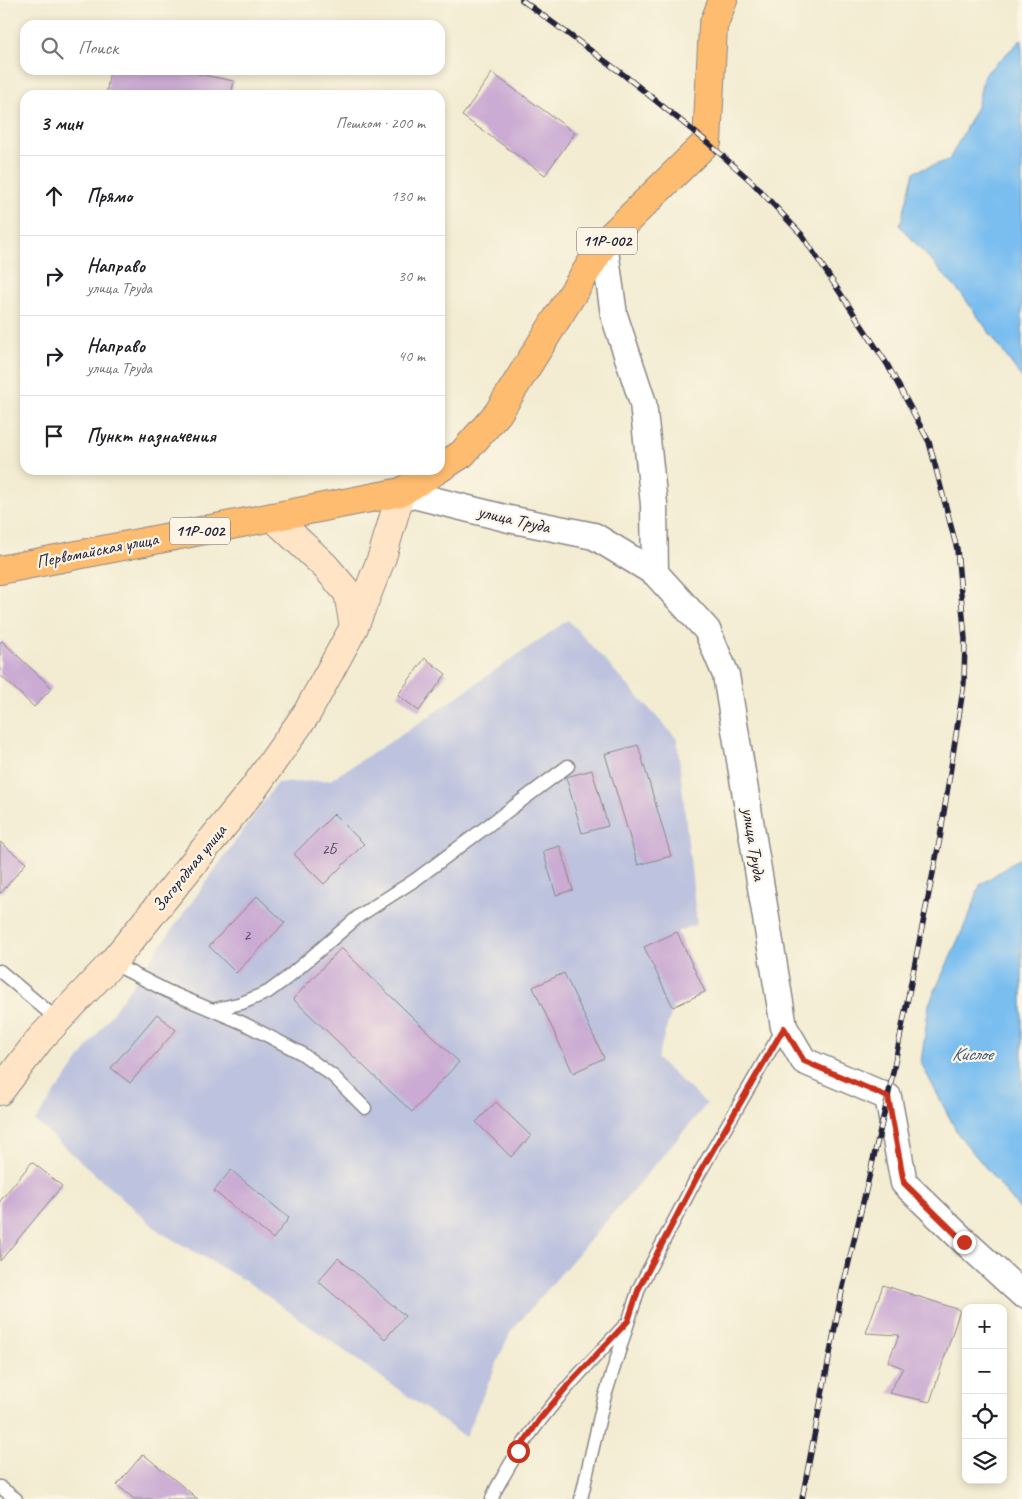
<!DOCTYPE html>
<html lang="ru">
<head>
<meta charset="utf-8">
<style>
	:root { --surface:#fff; --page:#f6f6f6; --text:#202124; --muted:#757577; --line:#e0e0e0 }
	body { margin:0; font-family:Caveat,sans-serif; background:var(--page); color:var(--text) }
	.controls { position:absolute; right:15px; bottom:15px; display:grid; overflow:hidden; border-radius:10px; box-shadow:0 2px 8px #0003 }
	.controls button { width:45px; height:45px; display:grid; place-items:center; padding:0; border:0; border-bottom:1px solid var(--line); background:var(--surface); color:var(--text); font:25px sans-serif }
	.stop { position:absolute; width:15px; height:15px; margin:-11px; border:4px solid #c8321e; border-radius:50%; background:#fff }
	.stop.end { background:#c8321e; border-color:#fff; box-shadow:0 1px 5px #0008 }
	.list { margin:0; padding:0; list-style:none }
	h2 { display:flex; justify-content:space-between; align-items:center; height:65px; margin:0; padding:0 20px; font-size:21px }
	h2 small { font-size:16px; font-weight:400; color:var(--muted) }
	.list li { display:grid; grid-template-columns:32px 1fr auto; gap:15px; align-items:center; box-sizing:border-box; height:80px; padding:0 20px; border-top:1px solid var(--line) }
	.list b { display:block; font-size:19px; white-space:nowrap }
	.list p { margin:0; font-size:16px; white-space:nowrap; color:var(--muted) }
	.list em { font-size:16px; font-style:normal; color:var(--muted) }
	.icon { flex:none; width:28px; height:28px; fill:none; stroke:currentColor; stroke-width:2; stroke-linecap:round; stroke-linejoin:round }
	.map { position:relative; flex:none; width:1022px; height:1499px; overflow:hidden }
	.search { position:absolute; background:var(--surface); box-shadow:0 2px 8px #0003; left:20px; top:20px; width:425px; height:55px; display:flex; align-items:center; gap:12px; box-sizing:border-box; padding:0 18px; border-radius:15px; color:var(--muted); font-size:19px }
	.panel { position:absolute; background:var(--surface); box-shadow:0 2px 8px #0003; left:20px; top:90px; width:425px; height:385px; border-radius:15px }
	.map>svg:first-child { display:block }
	.industrial { fill:#bdc3de }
	.water { fill:#7abef0; stroke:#4e7096 }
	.building { fill:#cbabd3 }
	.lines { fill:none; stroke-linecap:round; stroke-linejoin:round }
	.lane-casing { stroke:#8a8786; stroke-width:15 }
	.street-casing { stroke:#8a8786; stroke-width:29 }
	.secondary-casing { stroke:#8a8786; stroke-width:30 }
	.primary-casing { stroke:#8a8786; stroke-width:30 }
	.lane { stroke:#fff; stroke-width:12 }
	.street { stroke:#fff; stroke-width:26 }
	.secondary { stroke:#ffe4c6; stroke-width:28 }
	.primary { stroke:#febc70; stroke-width:28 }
	.rail-casing { stroke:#22223b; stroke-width:5.5 }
	.rail { stroke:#fcf5e5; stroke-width:4; stroke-dasharray:11; stroke-linecap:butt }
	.route { stroke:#c8321e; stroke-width:6 }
	.labels { text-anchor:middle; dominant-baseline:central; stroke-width:4.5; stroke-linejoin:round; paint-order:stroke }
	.number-label { font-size:15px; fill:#4c4461 }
	.shield { fill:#fcf5e5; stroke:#63616e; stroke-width:1 }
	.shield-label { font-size:16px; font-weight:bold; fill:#22223b }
	.street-label { font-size:18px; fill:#22223b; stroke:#fcf5e5 }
	.water-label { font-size:19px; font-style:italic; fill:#41597a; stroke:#fcf5e5 }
</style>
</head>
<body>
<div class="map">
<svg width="1022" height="1499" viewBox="0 0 1022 1499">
	<rect width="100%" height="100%" fill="#fcf5e5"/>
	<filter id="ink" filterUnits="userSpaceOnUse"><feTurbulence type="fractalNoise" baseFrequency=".02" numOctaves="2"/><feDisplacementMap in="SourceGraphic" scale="10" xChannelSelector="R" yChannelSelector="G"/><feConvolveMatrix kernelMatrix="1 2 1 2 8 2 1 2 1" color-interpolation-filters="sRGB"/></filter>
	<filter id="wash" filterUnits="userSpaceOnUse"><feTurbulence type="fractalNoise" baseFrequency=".0096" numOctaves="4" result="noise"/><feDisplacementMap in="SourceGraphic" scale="20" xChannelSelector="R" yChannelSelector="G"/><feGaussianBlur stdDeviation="1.12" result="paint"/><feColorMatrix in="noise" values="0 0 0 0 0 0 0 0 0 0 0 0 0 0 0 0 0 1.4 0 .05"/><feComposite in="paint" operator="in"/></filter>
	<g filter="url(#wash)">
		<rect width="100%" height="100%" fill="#f3ecd2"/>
		<!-- industrial -->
		<path class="industrial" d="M568,620L677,739L697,924L677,932L705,992L673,1007L657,1059L707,1104L510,1333L465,1437L252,1285L160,1232L35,1121L277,783L330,780L406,732Z"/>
		<!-- water -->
		<path class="water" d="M1022,39V378L963,296L900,226L914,172L949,160L977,107L984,75Z
			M1022,857V1212L958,1134L921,1063L929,1004L972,909L980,885Z"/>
		<g id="blocks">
			<!-- building -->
			<path class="building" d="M110,70H177L234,81L231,95H106Z
				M492,73L575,133L545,175L462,116Z
				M2,641L52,688L34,707L0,675V643Z
				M425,658L446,674L419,711L398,695Z
				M638,745L671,856L638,865L605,754Z
				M592,770L608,826L582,833L566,777Z
				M334,814L364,844L324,884L294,854Z
				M0,842L26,863L0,894Z
				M560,846L573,890L556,895L543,851Z
				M257,896L285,923L236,973L209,946Z
				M677,932L705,992L673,1007L644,947Z
				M341,948L459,1062L412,1112L293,999Z
				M564,973L604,1058L573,1073L533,987Z
				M157,1014L176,1030L130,1083L111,1068Z
				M496,1102L531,1136L511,1157L476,1122Z
				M32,1162L62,1186L0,1261V1201Z
				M231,1170L289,1218L273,1239L214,1191Z
				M338,1258L405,1316L385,1339L318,1281Z
				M883,1285L960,1310L930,1402L889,1393L903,1368L888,1362L899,1335L866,1333Z
				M143,1454L198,1499H134L117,1485Z"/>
		</g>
	</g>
	<g filter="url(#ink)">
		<use href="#blocks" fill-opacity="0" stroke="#8a8786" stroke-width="1"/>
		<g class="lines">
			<!-- lane casing -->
			<g class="lane-casing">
				<path id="lane" d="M112,963L167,991L243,1023L301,1053L333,1076L365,1108
					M0,971L58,1020
					M212,1010L242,1003L268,992L287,978L359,916L415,880L568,766
					M0,1487L16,1499
					M492,1499C495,1488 503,1478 508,1468C540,1413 582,1371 625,1325
					M581,1499L604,1399L639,1288L696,1179L784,1027"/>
			</g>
			<!-- street casing -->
			<g class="street-casing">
				<path id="street" d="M604,243L614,315L643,403L654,504L655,573
					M401,492L509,519L594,536L655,573L707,630L726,675L784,1027L804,1061L888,1097L904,1183L964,1241L1022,1294"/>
			</g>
			<!-- secondary casing -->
			<g class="secondary-casing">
				<path id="secondary" d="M273,517L325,566L348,593L354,627
					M0,1091L40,1039L112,963L254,788L307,713L354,627L382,557L401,492"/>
			</g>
			<!-- primary casing -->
			<g class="primary-casing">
				<path id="primary" d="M440,468L462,454L498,413L604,243L707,142L713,26L723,0
					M0,570L401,492L437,470"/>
			</g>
			<!-- lane -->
			<use href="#lane" class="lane"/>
			<!-- street -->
			<use href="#street" class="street"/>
			<!-- secondary -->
			<use href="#secondary" class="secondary"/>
			<!-- primary -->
			<use href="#primary" class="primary"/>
			<!-- rail casing -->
			<g class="rail-casing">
				<path id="rail" d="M522,0L624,75L707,142L752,182L802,235L887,364L929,442L957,549L965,639L964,683L940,838L888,1097L842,1291L802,1499"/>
			</g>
			<!-- rail -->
			<use href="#rail" class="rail"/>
		</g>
	</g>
	<g class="lines" filter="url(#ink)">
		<!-- route -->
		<path class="route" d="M518,1451L540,1419L570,1383L628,1321L639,1288L696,1179L784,1028L804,1061L888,1097L904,1183L964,1242"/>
	</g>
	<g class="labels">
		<!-- number labels -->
		<g class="number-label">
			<text x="329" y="849">2Б</text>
			<text x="247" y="935">2</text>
		</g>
		<!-- shield labels -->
		<g class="shield">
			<rect x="577" y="227.5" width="60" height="27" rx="4"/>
			<rect x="170" y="517.5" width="60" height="27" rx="4"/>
		</g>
		<g class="shield-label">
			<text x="607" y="241">11Р-002</text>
			<text x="200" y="531">11Р-002</text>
		</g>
		<!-- street labels -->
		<g class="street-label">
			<text transform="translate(514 519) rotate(13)">улица Труда</text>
			<text transform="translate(97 550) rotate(-11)">Первомайская улица</text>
			<text transform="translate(754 844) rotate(81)">улица Труда</text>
			<text transform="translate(189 868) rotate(-51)">Загородная улица</text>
		</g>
		<!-- water labels -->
		<g class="water-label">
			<text x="972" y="1054">Кислое</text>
		</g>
	</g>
</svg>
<div class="controls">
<button>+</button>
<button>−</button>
<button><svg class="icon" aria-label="locate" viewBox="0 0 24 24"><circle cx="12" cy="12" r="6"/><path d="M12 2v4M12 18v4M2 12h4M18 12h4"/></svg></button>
<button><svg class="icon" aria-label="layers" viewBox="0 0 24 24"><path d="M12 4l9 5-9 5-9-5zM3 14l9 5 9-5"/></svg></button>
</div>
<div class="stop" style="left:518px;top:1451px"></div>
<div class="stop end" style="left:964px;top:1242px"></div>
<div class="search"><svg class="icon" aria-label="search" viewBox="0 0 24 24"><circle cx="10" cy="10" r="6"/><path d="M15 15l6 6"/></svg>Поиск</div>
<section class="panel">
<h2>3 мин<small>Пешком · 200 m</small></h2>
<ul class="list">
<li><svg class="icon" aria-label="ahead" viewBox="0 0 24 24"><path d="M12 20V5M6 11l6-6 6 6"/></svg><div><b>Прямо</b></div><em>130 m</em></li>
<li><svg class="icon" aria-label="right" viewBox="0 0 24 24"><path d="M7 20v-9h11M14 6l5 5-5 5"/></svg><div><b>Направо</b><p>улица Труда</p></div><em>30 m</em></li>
<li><svg class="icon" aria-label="right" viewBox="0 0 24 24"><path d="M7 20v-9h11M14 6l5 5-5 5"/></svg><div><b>Направо</b><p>улица Труда</p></div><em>40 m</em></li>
<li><svg class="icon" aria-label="arrive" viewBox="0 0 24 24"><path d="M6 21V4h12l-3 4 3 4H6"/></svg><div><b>Пункт назначения</b></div></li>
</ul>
</section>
</div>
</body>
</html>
